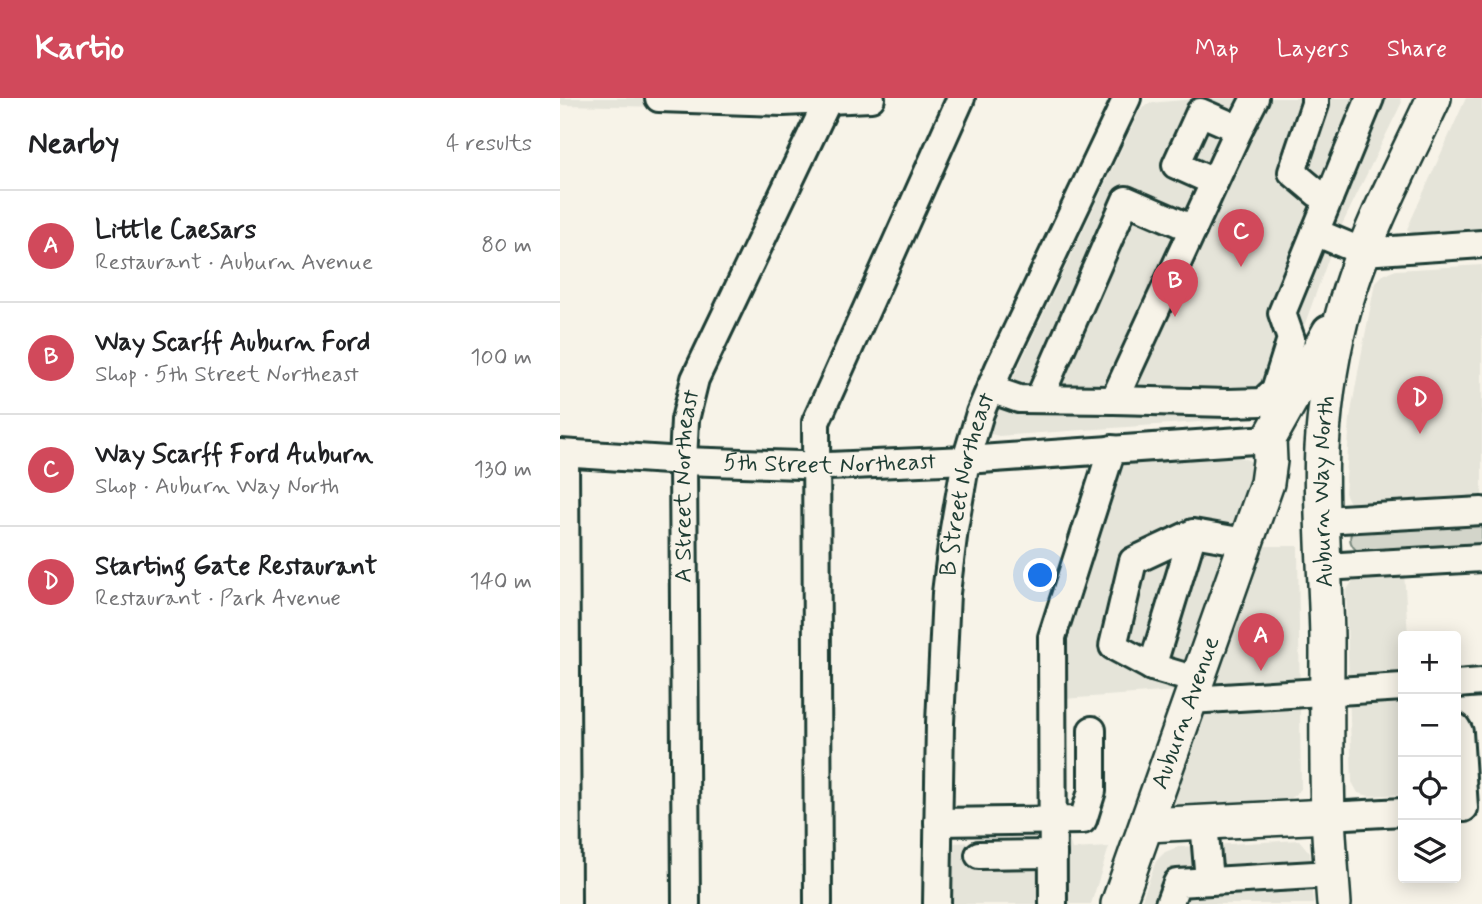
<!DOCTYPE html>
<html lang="en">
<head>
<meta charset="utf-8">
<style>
	:root { --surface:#fff; --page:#f6f6f6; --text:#202124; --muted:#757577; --line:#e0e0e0; --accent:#d1495b }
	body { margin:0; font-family:Mynerve,sans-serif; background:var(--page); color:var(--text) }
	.controls { position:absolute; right:21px; bottom:21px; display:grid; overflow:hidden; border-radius:7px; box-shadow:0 4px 18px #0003 }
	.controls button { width:63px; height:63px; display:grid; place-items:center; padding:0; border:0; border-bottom:2px solid var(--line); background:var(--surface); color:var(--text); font:35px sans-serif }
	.you { position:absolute; left:481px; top:478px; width:24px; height:24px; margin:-18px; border:5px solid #fff; border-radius:50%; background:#1a73e8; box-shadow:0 0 0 10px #1a73e833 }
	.badge { display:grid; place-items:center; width:46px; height:46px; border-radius:50%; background:var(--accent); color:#fff; font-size:23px; font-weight:700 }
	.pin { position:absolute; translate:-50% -58px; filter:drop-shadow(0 2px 4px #0008) }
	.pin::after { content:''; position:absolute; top:37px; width:24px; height:21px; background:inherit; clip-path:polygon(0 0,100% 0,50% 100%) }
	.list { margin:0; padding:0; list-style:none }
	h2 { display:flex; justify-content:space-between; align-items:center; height:91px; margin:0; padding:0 28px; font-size:30px }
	h2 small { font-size:23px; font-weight:400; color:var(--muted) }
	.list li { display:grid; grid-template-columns:46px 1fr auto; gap:21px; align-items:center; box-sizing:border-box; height:112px; padding:0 28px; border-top:2px solid var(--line) }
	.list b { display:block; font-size:26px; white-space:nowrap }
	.list p { margin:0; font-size:23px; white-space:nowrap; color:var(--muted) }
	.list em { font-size:23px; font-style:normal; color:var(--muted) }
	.icon { flex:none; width:38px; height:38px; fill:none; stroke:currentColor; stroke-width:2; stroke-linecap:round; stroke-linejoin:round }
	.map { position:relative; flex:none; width:922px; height:806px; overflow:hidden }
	header { display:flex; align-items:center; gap:42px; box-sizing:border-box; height:98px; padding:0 35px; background:var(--accent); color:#fff }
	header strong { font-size:33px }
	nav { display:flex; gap:38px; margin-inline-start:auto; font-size:24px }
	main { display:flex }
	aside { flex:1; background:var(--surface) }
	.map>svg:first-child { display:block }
	.built { fill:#e5e4d9 }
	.green { fill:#d3d5ca; stroke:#79897f; stroke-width:2 }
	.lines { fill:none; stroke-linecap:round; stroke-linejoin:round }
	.minor-casing { stroke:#1f3d34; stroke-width:32 }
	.major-casing { stroke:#1f3d34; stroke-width:38 }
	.minor { stroke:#f7f3e8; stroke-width:26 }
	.major { stroke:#f7f3e8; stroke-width:33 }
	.labels { text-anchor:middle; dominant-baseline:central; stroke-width:5; stroke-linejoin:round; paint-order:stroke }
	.street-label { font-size:24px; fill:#1f3d34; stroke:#f7f3e8 }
</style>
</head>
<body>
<header>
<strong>Kartio</strong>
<nav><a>Map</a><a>Layers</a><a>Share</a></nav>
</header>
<main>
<aside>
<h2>Nearby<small>4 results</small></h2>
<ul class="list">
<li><span class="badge">A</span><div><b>Little Caesars</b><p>Restaurant · Auburn Avenue</p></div><em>80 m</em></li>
<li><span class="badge">B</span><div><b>Way Scarff Auburn Ford</b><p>Shop · 5th Street Northeast</p></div><em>100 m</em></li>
<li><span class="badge">C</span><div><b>Way Scarff Ford Auburn</b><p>Shop · Auburn Way North</p></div><em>130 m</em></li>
<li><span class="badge">D</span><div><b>Starting Gate Restaurant</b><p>Restaurant · Park Avenue</p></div><em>140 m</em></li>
</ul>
</aside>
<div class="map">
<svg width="922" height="806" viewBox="0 0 922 806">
	<rect width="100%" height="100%" fill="#f7f3e8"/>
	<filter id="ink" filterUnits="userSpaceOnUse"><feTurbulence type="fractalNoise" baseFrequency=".0143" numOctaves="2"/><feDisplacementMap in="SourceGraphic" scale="14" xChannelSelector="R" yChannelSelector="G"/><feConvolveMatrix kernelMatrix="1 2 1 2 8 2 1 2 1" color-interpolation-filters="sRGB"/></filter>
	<g filter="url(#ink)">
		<!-- built -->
		<path class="built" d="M0,0H216V11L0,7Z
			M647,0H840L842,4L777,137L718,300L710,311L697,320L439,338L431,336V327L580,12L589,5Z
			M906,0H922V134L857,138L847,131Z
			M922,167V401L801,410L790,405L785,395L790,320L799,269L815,185L823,177L836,172Z
			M675,357L690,363L693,369L617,593L503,601V522L554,366Z
			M703,448H738L741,691L728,703L616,708L612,707L608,701L609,696Z
			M844,473L848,538H843V696L809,698L798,695L792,684L786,493L797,477Z
			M509,741L512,751L549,749L531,806H390V745Z
			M739,742L750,755L753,806H580L596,763L605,754L618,749Z"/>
		<!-- green -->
		<path class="green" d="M922,424V447L796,452C791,447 789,443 791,435L798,431Z"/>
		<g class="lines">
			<!-- minor casing -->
			<g class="minor-casing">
				<g id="minor">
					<path d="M99,0L223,4L311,0"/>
					<path d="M755,0V6L732,74L757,95L769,100"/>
					<path d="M654,84L616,67L640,14L679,31"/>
					<path d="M755,134L803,154L922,146"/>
					<path d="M430,291L459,301L554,302L679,31L695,0"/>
					<path d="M479,301L566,102L633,131"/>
					<path d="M554,302L668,305L702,304L715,292L731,241L722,215L810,0"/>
					<path id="s1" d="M0,355L123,363L269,368L406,362L709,341"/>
					<path d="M5,356L7,806"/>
					<path d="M763,422L922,413"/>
					<path d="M633,435L573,463L553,548L592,569L633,435L685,444"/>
					<path d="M764,469L922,460"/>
					<path d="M592,569L636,582"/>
					<path d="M896,586L922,584"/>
					<path d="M630,602L843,589"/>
					<path d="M896,629L899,634L904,710"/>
					<path d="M768,718L843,714"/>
					<path d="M378,724L523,722L532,693V632"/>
					<path d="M644,724L649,783"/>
					<path d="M419,757L493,756"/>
					<path id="s2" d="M126,806L123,363L125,322L135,281L269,0"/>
					<path d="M258,806L256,324L401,0"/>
					<path id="s3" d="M377,806L380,625L386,495L394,431L406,362L420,315L439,270L567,0"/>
					<path d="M493,806L492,539L552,351"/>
					<path d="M609,806L617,785L772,776"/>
				</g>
			</g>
			<!-- major casing -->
			<g class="major-casing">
				<g id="major">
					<path d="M587,727L768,718"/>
					<path id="s4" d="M558,806L707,385L710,363L709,341L769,234"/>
					<path id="s5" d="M774,806C772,776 769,746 768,716C766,658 767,599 767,541C766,478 759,414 762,350C765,301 772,252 786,204C807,133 843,67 874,0"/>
				</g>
			</g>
			<!-- minor -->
			<use href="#minor" class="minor"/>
			<!-- major -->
			<use href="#major" class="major"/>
		</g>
	</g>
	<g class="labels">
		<!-- street labels -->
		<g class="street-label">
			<text stroke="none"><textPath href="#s1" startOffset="270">5th Street Northeast</textPath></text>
			<text stroke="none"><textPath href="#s2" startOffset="418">A Street Northeast</textPath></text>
			<text stroke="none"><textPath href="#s3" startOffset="422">B Street Northeast</textPath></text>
			<text stroke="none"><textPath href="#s5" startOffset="413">Auburn Way North</textPath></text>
			<text stroke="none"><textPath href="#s4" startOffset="203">Auburn Avenue</textPath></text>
		</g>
	</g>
</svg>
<div class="controls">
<button>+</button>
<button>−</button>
<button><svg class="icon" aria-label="locate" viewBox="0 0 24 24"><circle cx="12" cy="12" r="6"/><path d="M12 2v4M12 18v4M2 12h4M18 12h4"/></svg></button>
<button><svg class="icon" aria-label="layers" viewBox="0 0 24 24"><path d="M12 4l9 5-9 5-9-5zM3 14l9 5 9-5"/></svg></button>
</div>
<div class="you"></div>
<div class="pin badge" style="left:701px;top:573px">A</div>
<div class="pin badge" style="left:615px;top:219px">B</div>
<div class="pin badge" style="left:681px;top:169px">C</div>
<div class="pin badge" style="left:860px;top:336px">D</div>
</div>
</main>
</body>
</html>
